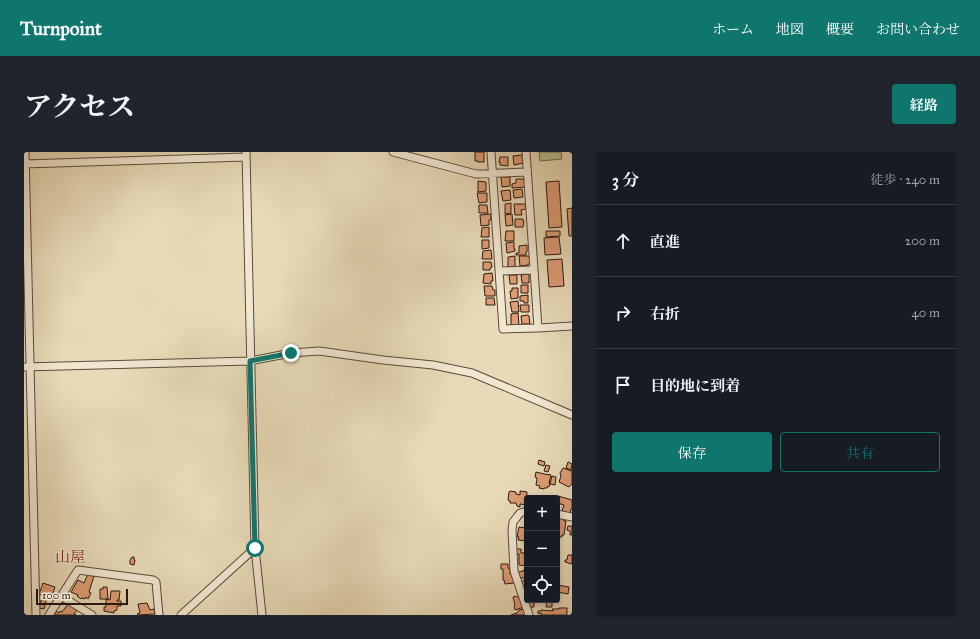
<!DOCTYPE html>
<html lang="ja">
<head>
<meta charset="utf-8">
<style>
	:root { --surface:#171b24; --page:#20242c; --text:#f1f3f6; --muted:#9ea1a6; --line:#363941; --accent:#0f766e }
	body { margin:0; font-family:"IM FELL Great Primer","Noto Serif JP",serif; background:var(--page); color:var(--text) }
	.controls { position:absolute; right:12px; bottom:12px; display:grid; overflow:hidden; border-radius:4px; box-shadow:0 2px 6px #0003 }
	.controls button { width:36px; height:36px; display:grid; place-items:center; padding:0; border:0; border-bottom:1px solid var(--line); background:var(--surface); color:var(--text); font:20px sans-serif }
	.scale { position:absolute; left:12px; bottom:10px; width:92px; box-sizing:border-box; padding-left:4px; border:2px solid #2d1911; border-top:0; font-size:11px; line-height:14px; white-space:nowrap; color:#2d1911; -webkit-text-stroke:3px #f0e7d1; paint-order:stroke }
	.stop { position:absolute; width:12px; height:12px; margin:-9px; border:3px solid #0f766e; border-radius:50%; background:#fff }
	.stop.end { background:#0f766e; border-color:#fff; box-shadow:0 1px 4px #0008 }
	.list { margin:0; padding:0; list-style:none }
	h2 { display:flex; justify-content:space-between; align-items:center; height:52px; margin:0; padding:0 16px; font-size:17px }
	h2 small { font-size:13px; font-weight:400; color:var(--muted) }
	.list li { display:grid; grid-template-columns:26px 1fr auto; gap:12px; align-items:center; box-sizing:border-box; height:72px; padding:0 16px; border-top:1px solid var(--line) }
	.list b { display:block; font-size:15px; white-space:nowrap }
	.list em { font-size:13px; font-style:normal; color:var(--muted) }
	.actions { display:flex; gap:8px; padding:12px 16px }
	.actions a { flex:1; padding:9px 0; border:1px solid var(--accent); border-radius:4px; text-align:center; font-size:14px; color:var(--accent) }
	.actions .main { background:var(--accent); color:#fff }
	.icon { flex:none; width:22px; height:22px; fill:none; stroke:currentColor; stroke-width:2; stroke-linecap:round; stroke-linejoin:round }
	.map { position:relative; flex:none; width:548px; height:463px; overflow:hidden; border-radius:4px }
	header { display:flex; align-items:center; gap:24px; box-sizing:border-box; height:56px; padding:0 20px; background:var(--accent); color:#fff }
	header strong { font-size:19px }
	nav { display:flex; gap:22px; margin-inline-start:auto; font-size:14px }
	.intro { display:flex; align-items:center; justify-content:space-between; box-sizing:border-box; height:96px; padding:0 24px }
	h1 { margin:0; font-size:28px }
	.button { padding:10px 18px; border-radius:4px; background:var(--accent); color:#fff; font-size:14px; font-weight:700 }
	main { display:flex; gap:24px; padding:0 24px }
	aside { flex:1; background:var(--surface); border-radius:4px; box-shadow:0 2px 6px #0003 }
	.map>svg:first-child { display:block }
	.green { fill:#b6c08f; stroke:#726c50 }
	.building { fill:#de9d75; stroke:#2d1911 }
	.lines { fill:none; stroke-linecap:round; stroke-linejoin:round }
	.minor-casing { stroke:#5c493b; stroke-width:9 }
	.minor { stroke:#f0e7d1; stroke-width:7 }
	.route { stroke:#0f766e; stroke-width:5 }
	.labels { text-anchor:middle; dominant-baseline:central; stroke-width:3; stroke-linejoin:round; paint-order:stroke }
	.neighbourhood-label { font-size:15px; fill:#7a1f14; stroke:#f0e7d1 }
</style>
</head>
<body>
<header>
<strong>Turnpoint</strong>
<nav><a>ホーム</a><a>地図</a><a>概要</a><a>お問い合わせ</a></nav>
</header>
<div class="intro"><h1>アクセス</h1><a class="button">経路</a></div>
<main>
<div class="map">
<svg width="548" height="463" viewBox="0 0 548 463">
	<rect width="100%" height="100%" fill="#e8dab8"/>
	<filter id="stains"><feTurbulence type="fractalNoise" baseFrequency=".005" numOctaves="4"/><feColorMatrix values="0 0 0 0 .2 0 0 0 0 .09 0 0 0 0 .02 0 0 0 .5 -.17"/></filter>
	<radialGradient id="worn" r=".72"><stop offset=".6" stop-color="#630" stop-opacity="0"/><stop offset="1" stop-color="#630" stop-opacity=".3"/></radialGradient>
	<!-- green -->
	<path class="green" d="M515,0H537L538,7L516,9Z"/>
	<!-- building -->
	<path class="building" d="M451,0H460V10H454V9H451Z
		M498,3L499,11L490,13L489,4Z
		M476,5H484V14L476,13V10H475Z
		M477,25H486V34L478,35Z
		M492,27H500L501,35L488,36V32L492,31Z
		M454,29L462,30V39L454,40Z
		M535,29L538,75L525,76L522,30Z
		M498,37L499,45L490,46L489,38Z
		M486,38L487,48L479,49L477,39Z
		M453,41H463V50L455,51Z
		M487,51V61L481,62V52Z
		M490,52H501L502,57L497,58L498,63H491Z
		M455,53H463L464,61H455Z
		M548,56V84H545L543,57Z
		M467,62V68H465V73L457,74L456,63Z
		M488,62L489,73L482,74L481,63Z
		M491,67H499V69H500L499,75H491Z
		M465,75V85H457L458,76Z
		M482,79H490V89H481Z
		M522,79H536V84L522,85Z
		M535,85L537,102L521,103L520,86Z
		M458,88H465V96L458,97Z
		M490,90V97H491V99L483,101L482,91Z
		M503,93V100H502V103H492V101H495V94Z
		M467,98L468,107H458L459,99Z
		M491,104V115H484V105Z
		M495,104H505L506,112H504V113L496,114Z
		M538,107L540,134L525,135L523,108Z
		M459,110H467L468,115L466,116V118H459Z
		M468,121L469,129H467V132L459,131L460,122Z
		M505,122V131H498L497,123Z
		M485,123H493V132H486Z
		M497,133H504V141H497Z
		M460,134H468L469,138H471V144H461Z
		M488,136H494V146L487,147L486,139H488Z
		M504,143V151H500V149H496V144Z
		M462,146H470L471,153H462Z
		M494,149L495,160H488L486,150Z
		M496,153H505V160H497Z
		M494,161L495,173L487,174V162Z
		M504,163L505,164L506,172H498L497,164Z
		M515,308L521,310L520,314L514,312Z
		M544,310L548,312L547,318L542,316Z
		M522,313L526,314L524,320L520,319Z
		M539,316L548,319V332L545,335L535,330L537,324L536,321Z
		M512,320L525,323V322L527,323L525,331H526L525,335L524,334L523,336H520V337L515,336L516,334L512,333L513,326L511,325Z
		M528,324L532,325L531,333L526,332Z
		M486,339L492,340V342L496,343V339L503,340L502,353L496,352V355L493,354L492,351H486V349L484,348L485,340Z
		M534,344L548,348V357H547L546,362L538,359L540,353L533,351Z
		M533,366L540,367V369H542L540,383H538V385H533Z
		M544,374H548V383H546V379L543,378Z
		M495,375L503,376V389L494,388L495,385H493Z
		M492,397H497V401H503V414L495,413V402H492Z
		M544,403H548V412L541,410V408H543Z
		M108,405H110V408H111L110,413L106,412V408Z
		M477,412H484V416L486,417V422H489L490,431L481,432L480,428H479V417H477Z
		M503,417V426H495L493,421Z
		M64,422L70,424L65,440L67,441L64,447L62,445L61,447L58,446L57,447L53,444L54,443L47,440L54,428L60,431Z
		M502,428L503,436L499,437L496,430Z
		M19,431L31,435L28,444H30L29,447L15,442Z
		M533,433L545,435L544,442L533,440Z
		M79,435H83L84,447H76V437H79Z
		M87,439H96L95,448H93V449H97V454H93V458L90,459V461L80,459V455H82V447L86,448Z
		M492,444L493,445H495L500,455L491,458L490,454L491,453L489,445Z
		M17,448L22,449L20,457L15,456Z
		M523,448H528V455H522Z
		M504,449H510V455H505Z
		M123,451L126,458L130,457L131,462L114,463L113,462L116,461L114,452Z
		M44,452L53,458L50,462L52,463H30L32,459L35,461L36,459L38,460Z
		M535,456H543V463H517V461L514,462V459H517V458L529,459L528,457H535Z
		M500,457L502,463H487L493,461L495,458Z"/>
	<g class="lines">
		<!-- minor casing -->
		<g class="minor-casing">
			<path id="minor" d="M1,0L12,463
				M222,0L231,396L238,463
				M369,0L452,22L503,20
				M467,0L479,177L514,176L502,0
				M0,12L222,5
				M475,119L510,118
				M514,176L548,174
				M0,215L226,209L267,201L295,199L359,208L409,213L448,221L548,263
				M503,359L496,361L493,365L489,370L488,378L490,419L505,463
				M533,362L548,365
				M37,444L68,463
				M25,463L54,418L129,428L132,430L135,463
				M157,463L231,396"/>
		</g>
		<!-- minor -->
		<use href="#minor" class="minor"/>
	</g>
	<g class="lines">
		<!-- route -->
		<path class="route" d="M231,396L226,209L267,201"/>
	</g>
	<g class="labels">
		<!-- neighbourhood labels -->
		<g class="neighbourhood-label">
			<text x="46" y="405">山屋</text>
		</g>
	</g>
	<rect width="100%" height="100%" filter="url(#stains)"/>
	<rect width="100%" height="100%" fill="url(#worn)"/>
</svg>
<div class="controls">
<button>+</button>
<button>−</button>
<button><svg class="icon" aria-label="locate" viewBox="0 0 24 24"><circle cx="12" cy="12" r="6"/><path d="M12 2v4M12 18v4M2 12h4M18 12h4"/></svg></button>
</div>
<div class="scale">100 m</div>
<div class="stop" style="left:231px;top:396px"></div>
<div class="stop end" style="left:267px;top:201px"></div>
</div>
<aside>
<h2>3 分<small>徒歩 · 240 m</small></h2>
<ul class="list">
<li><svg class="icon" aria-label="ahead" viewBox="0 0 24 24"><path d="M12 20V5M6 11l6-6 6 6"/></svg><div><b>直進</b></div><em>200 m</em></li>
<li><svg class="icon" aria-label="right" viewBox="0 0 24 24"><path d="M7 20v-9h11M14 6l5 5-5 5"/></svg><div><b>右折</b></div><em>40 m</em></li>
<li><svg class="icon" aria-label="arrive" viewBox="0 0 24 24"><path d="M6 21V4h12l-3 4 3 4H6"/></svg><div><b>目的地に到着</b></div></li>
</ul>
<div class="actions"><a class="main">保存</a><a>共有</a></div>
</aside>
</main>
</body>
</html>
